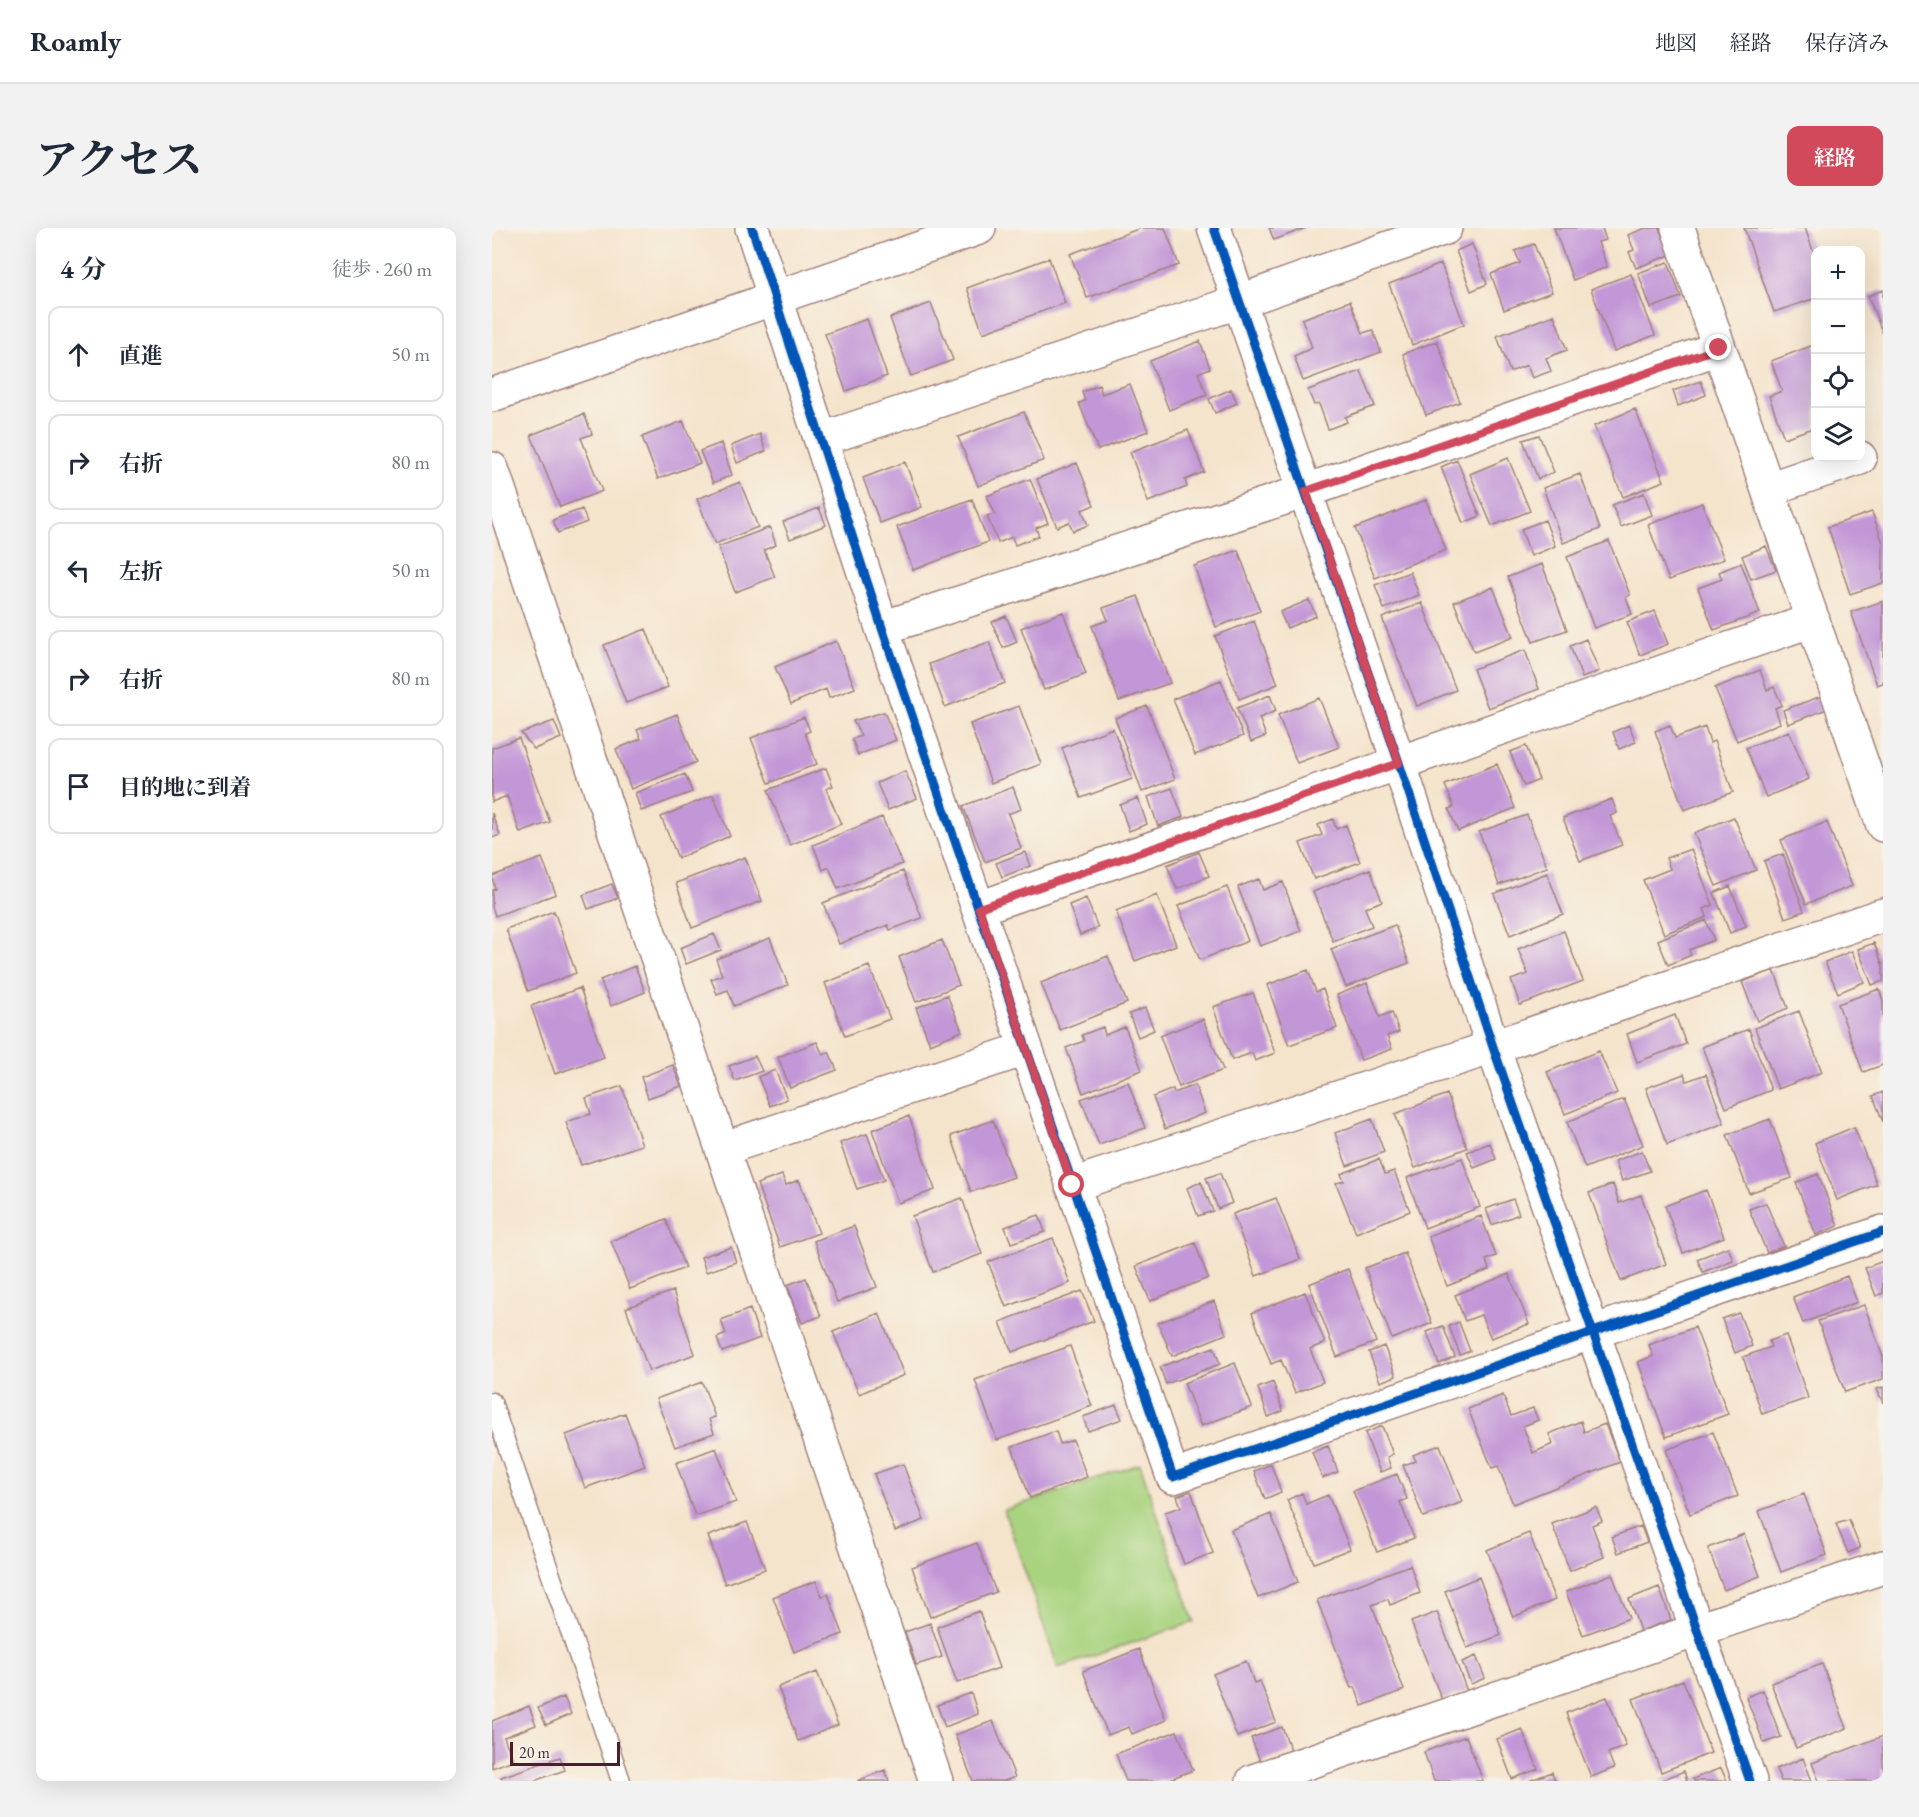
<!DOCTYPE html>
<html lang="ja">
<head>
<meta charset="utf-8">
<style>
	:root { --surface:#fff; --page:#f2f2f3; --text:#1f2937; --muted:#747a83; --line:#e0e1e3; --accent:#d1495b }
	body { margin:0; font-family:"EB Garamond","Noto Serif JP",serif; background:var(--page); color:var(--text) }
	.controls { position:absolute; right:18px; top:18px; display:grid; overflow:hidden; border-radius:12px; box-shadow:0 6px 24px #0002 }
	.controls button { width:54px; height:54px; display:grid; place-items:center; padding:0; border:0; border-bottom:2px solid var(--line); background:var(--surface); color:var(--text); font:30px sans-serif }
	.scale { position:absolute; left:18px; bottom:15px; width:110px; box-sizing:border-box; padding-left:6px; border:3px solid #4a1f2b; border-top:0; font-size:16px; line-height:21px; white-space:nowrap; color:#4a1f2b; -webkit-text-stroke:4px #f7f3e8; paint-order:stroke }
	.stop { position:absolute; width:18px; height:18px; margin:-14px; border:4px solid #d1495b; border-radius:50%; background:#fff }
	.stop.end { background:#d1495b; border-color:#fff; box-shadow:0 2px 6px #0008 }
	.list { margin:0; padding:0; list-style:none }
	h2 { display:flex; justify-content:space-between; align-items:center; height:78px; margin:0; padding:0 24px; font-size:26px }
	h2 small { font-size:20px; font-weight:400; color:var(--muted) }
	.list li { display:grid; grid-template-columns:39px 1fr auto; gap:18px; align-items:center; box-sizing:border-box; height:96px; margin:0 12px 12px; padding:0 12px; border:2px solid var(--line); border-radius:12px }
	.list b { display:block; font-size:22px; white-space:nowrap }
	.list em { font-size:20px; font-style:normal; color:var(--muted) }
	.icon { flex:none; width:33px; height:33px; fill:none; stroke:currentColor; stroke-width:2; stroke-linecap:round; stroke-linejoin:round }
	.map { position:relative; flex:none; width:1391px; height:1553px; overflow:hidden; border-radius:12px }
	header { display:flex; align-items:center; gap:36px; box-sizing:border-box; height:84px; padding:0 30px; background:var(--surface); border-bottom:2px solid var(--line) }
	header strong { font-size:28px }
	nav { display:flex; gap:33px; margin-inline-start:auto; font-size:21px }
	.intro { display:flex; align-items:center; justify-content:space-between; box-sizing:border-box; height:144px; padding:0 36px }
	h1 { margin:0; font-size:42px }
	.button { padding:15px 27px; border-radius:12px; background:var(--accent); color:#fff; font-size:21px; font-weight:700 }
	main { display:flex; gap:36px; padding:0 36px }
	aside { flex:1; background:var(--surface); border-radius:12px; box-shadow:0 6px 24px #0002 }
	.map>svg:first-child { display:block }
	.green { fill:#a9d37f; stroke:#7a7955; stroke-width:1.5 }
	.building { fill:#c297d7 }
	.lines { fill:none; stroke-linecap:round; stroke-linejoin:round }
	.service-casing { stroke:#a0827c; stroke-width:21 }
	.minor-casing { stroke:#a0827c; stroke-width:36 }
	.tertiary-casing { stroke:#a0827c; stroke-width:36 }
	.service { stroke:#fff; stroke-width:18 }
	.minor { stroke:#fff; stroke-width:33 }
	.tertiary { stroke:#fff; stroke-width:33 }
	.cycleway-casing { stroke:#f7f3e8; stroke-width:13 }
	.cycleway { stroke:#0057b8; stroke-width:9 }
	.route { stroke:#d1495b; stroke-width:8 }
</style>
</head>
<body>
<header>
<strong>Roamly</strong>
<nav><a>地図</a><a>経路</a><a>保存済み</a></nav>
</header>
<div class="intro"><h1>アクセス</h1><a class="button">経路</a></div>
<main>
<aside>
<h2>4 分<small>徒歩 · 260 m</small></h2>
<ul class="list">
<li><svg class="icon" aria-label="ahead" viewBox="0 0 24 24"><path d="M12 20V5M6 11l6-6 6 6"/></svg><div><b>直進</b></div><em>50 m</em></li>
<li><svg class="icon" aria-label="right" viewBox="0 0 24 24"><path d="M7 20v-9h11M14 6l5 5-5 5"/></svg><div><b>右折</b></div><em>80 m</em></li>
<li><svg class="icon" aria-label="left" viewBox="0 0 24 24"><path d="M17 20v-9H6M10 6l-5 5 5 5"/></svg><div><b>左折</b></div><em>50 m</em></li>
<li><svg class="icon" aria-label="right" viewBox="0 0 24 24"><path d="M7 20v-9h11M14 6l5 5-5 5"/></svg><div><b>右折</b></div><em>80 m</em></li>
<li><svg class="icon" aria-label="arrive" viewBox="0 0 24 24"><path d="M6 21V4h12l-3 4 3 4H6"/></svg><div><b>目的地に到着</b></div></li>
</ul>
</aside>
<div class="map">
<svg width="1391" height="1553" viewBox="0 0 1391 1553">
	<rect width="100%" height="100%" fill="#f7f3e8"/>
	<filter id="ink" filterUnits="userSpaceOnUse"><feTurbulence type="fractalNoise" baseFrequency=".0167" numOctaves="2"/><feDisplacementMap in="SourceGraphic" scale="12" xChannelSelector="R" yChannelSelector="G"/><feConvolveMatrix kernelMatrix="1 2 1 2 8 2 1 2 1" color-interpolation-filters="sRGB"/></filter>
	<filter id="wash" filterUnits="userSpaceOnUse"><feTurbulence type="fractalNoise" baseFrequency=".008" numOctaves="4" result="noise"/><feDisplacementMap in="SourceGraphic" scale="24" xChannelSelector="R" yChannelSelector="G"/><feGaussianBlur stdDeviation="1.35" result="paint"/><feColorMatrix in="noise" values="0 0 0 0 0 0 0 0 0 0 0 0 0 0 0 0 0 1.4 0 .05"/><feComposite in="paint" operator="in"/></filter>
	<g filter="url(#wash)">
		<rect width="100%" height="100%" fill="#f5e4cc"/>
		<!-- green -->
		<path class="green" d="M648,1236L702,1394L566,1440L512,1282Z"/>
		<g id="blocks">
			<!-- building -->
			<path class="building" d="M649,0H673L687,37L595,70L578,26Z
				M777,0H814L782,12Z
				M1062,0H1110L1114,12L1106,14L1115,39L1081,52Z
				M1154,0H1167L1178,27L1144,40L1137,24L1142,22L1136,7Z
				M1252,0H1313L1324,31V70L1282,84Z
				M980,16L995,56L979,63L964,23Z
				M1042,16L1060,64L1012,82L999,46L1028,35L1023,23Z
				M557,30L573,75L491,105L475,60Z
				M1176,34L1189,69L1159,80L1146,45Z
				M949,36L972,96L920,117L897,56Z
				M1139,46L1163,107L1122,123L1099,61Z
				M1391,62V106L1376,68Z
				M858,73L871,105L881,102L889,124L811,153L802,128L820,120L810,91Z
				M439,75L461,132L419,148L398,90Z
				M1062,87L1075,122L1054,130L1059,143L1040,150L1035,137L1018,144L1005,108Z
				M375,91L395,148L354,163L333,106Z
				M708,113L718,140L706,145L715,167L677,182L658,133Z
				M945,113L968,174L934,187L911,126Z
				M1324,116V199L1292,210L1277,168L1290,163L1279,133Z
				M869,143L883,178L853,189L855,194L836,201L827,176L822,177L816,162Z
				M1209,153L1214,167L1186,178L1181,163Z
				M638,156L656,203L606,222L587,175L593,173L590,164L607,157L610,166Z
				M739,161L745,175L723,185L717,171Z
				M1143,181L1172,253L1131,269L1102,198Z
				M532,184L552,232L486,258L466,209Z
				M92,186L100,206L89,210L110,263L68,279L39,207Z
				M191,193L208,235L166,251L150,209Z
				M696,202L712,244L693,252L695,259L656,274L638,224Z
				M268,206L274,223L245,235L239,218Z
				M1047,207L1062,244L1046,251L1031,212Z
				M229,215L240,247L221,255L208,223Z
				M1016,230L1038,283L1000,298L978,246Z
				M965,232L988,288L971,295L949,239Z
				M413,234L430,279L388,295L371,250Z
				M585,235L602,277L590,282L596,297L581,303L577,294L565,299L545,251Z
				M1088,246L1108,301L1071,315L1051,260Z
				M538,251L556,295L544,300L547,308L523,317L520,309L506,315L495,288L503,286L495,268Z
				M248,254L266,299L223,316L205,271Z
				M1152,265L1160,287L1129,299L1120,277Z
				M480,271L496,314L421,342L405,299Z
				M934,272L954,322L883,350L863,300Z
				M1210,275L1232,331L1177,352L1156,297Z
				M327,280L334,297L298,311L291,294Z
				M90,281L95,294L66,305L61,292Z
				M1380,284L1391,315V355L1358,366L1336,299Z
				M1053,292L1063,318L1039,328L1029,301Z
				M278,299L284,317L272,322L283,349L243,364L226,319Z
				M1117,313L1138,367L1134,369L1140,386L1102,400L1075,329Z
				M1274,318L1284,342L1259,351L1250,328Z
				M746,322L768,383L724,399L702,338Z
				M1249,335L1268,385L1222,402L1206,360L1230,351L1227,344Z
				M1050,336L1075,402L1041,414L1016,349Z
				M918,344L927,367L892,381L883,357Z
				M1001,359L1021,409L982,424L962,374Z
				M646,368L678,455L627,473L600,398L616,392L611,380Z
				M817,372L824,388L795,400L788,384Z
				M1391,373V455L1385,457L1359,384Z
				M930,375L964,462L925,478L890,390Z
				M1163,383L1176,416L1148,427L1135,394Z
				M571,384L594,446L552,462L529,400Z
				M514,388L525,414L511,420L500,394Z
				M762,393L786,456L747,471L723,408Z
				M154,401L176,459L134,475L112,417Z
				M1094,411L1107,443L1090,450L1078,418Z
				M344,413L363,460L337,470L334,461L299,476L283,439Z
				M497,414L513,455L453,479L437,436Z
				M1033,422L1047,461L996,480L981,441Z
				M1268,442L1275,462L1282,459L1290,477L1283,480L1288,495L1245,513L1223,460Z
				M729,452L751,508L703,527L681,471Z
				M778,467L784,483L767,490L774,508L759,514L745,480Z
				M1330,468L1335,481L1296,496L1291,482Z
				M827,470L847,519L805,535L786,487Z
				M527,478L549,536L499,555L478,496Z
				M655,478L683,551L650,564L623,490Z
				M392,484L404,512L366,527L360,511L369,508L361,493Z
				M185,486L204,534L139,561L124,521L149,511L145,502Z
				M312,489L318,503L313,505L325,536L277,555L259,510Z
				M62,493L69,510L42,521L29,505Z
				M1137,497L1144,514L1127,521L1121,504Z
				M1178,497L1183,510L1213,499L1218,515L1222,513L1241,564L1192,582L1163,503Z
				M621,500L640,551L589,570L570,520Z
				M1297,503L1317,551L1274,569L1254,520Z
				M27,510L58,594L28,605L15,568L0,574V520Z
				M1034,518L1047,552L1032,558L1018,524Z
				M1005,536L1023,580L966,603L957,581L962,579L953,557Z
				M334,540L341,558L334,561L349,596L298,617L276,562Z
				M413,543L425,570L396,582L385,555Z
				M193,546L200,564L149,583L143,565Z
				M521,559L529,581L516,586L529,620L493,634L471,578Z
				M680,560L691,589L666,598L656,569Z
				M221,567L238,608L186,630L169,589Z
				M646,570L655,596L637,603L628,577Z
				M1120,571L1125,585L1118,588L1130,617L1088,633L1071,590Z
				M0,585L8,607L0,610Z
				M1035,587L1055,639L1007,657L987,604Z
				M390,589L410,636L346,661L337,639L331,642L321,617Z
				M1242,589L1264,642L1224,658L1202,605Z
				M841,591L844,601L854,597L868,634L822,651L808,615L830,607L826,597Z
				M1335,594L1360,658L1314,676L1289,612Z
				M1199,621L1221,677L1212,681L1215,689L1172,706L1151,652L1178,641L1174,630Z
				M533,624L538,638L510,649L504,635Z
				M707,624L717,648L685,661L675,637Z
				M1291,626L1312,683L1293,690L1272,633Z
				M253,629L270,673L200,700L184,655Z
				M50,630L64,666L3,688L0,678V662L3,661L0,648Z
				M878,641L890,673L873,680L880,698L841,713L821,664Z
				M411,643L430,690L398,702L396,697L347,716L331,675Z
				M1055,645L1071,686L1018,707L1002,666Z
				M767,651L771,662L791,654L809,703L768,718L746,659Z
				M120,656L126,670L96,681L91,667Z
				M1238,658L1254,698L1238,705L1222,665Z
				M735,659L756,713L708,732L686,678Z
				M665,667L684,717L643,733L624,683Z
				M594,670L606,700L588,707L577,677Z
				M62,683L84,745L36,763L14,701Z
				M1214,692L1222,712L1197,722L1199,727L1176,737L1166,712Z
				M903,697L917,735L854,759L839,721Z
				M1072,703L1091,753L1028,777L1019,752L1036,746L1026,721Z
				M222,706L229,722L194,736L188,720Z
				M278,710L296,757L242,778L236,762L225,766L219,751L230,747L224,731Z
				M450,712L467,757L424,774L407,729Z
				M1382,715L1391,738V753L1380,757L1366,721Z
				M1360,723L1372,754L1346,765L1333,734Z
				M616,728L635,775L568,802L549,755Z
				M143,738L153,764L119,778L108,752Z
				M377,738L398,791L353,808L333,755Z
				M816,742L824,764L831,761L845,800L797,817L775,757Z
				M1282,742L1296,780L1265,793L1250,754Z
				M875,755L888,789L900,784L907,804L895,808L900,821L869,832L845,767Z
				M88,760L112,829L63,846L39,778Z
				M1387,761L1391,773V837L1371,844L1346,776Z
				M761,765L783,825L763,833L760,825L740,832L721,779Z
				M455,767L470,803L438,816L424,780Z
				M653,780L662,802L646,809L637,786Z
				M1307,783L1330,844L1286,861L1263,800Z
				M1183,787L1194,816L1145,834L1135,806Z
				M711,791L731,842L687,859L668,808Z
				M611,799L613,807L633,799L650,842L591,865L574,820L592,813L590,807Z
				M1257,801L1279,862L1234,880L1210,819Z
				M325,814L331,827L337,824L345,842L298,860L286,829Z
				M1107,823L1125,865L1073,886L1055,844Z
				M263,828L270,843L243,853L237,838Z
				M181,837L189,858L156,870L149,849Z
				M283,842L295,871L278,878L266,849Z
				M1192,846L1195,853L1214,846L1232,895L1175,917L1154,860Z
				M636,854L653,900L607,917L589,871Z
				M703,857L713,885L673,901L661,869L681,861L682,865Z
				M130,858L150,917L89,937L74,894L99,886L94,870Z
				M1391,864V894L1381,868Z
				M955,866L975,920L923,940L903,886Z
				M1132,871L1151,917L1093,940L1075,894Z
				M417,888L443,962L406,975L380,902Z
				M880,891L892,924L855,938L843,905Z
				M1278,891L1300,950L1257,965L1235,907Z
				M501,892L522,949L479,964L459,908Z
				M1362,899L1385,956L1345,972L1323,915Z
				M375,906L392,952L365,961L348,915Z
				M998,915L1004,931L982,940L975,924Z
				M1150,923L1158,943L1130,953L1123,933Z
				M970,930L988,979L933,1000L915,950Z
				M887,931L893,946L902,943L918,983L864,1005L844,955L852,953L849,946Z
				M728,945L740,975L726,981L714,950Z
				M1326,946L1346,998L1324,1007L1304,955Z
				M290,947L294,957L307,952L327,1005L288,1019L265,956Z
				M709,954L721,983L706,988L695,960Z
				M1121,956L1127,975L1149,967L1174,1036L1129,1053L1097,965Z
				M1214,962L1232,1009L1191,1025L1173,978Z
				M470,970L490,1026L441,1044L420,988Z
				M784,970L808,1031L764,1048L741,986Z
				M1021,971L1027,986L1000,997L994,981Z
				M1274,975L1292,1018L1275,1025L1257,981Z
				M547,987L553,1004L519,1015L513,999Z
				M989,988L1004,1028L994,1032L997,1042L955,1058L936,1008Z
				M174,991L193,1040L138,1061L119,1013Z
				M362,998L385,1059L345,1074L322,1013Z
				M561,1010L578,1055L514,1079L496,1034Z
				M703,1015L716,1050L658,1073L644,1038Z
				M239,1019L244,1034L214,1044L209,1029Z
				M1236,1019L1241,1032L1211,1044L1205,1031Z
				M913,1025L940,1095L900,1111L873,1040Z
				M1391,1033V1065L1384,1068L1373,1040Z
				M856,1041L884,1114L845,1129L817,1056Z
				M1017,1046L1037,1096L999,1110L989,1087L973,1093L963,1067Z
				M1355,1048L1365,1074L1311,1095L1301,1069Z
				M314,1050L329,1088L310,1095L295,1057Z
				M181,1063L203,1126L157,1143L134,1080Z
				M590,1063L602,1093L520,1124L508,1094Z
				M813,1064L833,1115L818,1121L831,1154L803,1165L789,1132L779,1136L760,1085Z
				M722,1073L734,1106L680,1128L666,1095Z
				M1372,1077L1391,1129V1151L1353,1164L1326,1093Z
				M258,1081L268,1110L230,1124L225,1110L234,1106L229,1092Z
				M387,1085L412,1147L367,1166L341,1104Z
				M1247,1085L1260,1118L1243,1125L1230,1091Z
				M967,1094L978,1123L968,1127L957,1098Z
				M951,1098L963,1129L947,1136L935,1104Z
				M1203,1099L1236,1186L1174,1209L1146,1134L1161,1128L1157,1117Z
				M1294,1107L1316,1170L1270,1186L1251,1129L1279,1119L1277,1113Z
				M578,1118L600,1178L505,1212L483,1152Z
				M892,1118L904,1148L888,1154L877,1124Z
				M722,1119L728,1136L674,1156L668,1139Z
				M743,1135L760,1179L709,1198L692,1155Z
				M210,1154L223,1189L217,1191L222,1205L183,1219L164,1171Z
				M781,1154L791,1183L776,1189L766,1160Z
				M1391,1159V1175L1385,1161Z
				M1011,1167L1019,1188L1041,1180L1046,1192L1031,1198L1041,1225L1061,1216L1057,1206L1089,1193L1092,1204L1113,1196L1128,1234L1021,1276L1006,1238L1000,1240L976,1181Z
				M624,1177L630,1191L596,1203L591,1189Z
				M133,1185L153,1238L93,1260L74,1207Z
				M890,1198L901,1226L895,1229L899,1240L888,1244L873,1205Z
				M564,1203L568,1216L581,1212L595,1249L538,1270L520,1219Z
				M1221,1204L1246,1268L1198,1286L1174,1222Z
				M948,1217L970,1274L931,1289L911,1237L924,1233L921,1227Z
				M836,1218L846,1244L830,1250L820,1224Z
				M224,1220L244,1274L203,1288L184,1235Z
				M411,1236L432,1292L403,1303L382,1246Z
				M779,1236L789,1264L773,1271L762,1243Z
				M905,1246L915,1271L908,1274L922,1310L885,1324L861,1263Z
				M699,1263L721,1325L692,1336L673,1284L689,1279L685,1268Z
				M810,1265L814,1276L836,1267L858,1321L822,1335L795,1272Z
				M1312,1266L1335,1327L1289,1344L1267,1283Z
				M1104,1279L1110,1293L1100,1297L1112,1329L1078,1343L1060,1296Z
				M779,1286L806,1354L766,1370L739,1302Z
				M1357,1292L1368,1320L1356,1325L1344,1296Z
				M255,1294L273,1341L233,1356L216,1308Z
				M1149,1298L1155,1314L1126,1325L1120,1309Z
				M1037,1305L1063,1372L1021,1389L995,1322Z
				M1252,1306L1268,1348L1232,1362L1216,1320Z
				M485,1315L504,1364L438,1389L420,1339Z
				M918,1337L928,1365L898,1377L896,1371L880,1377L912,1462L870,1478L863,1459L859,1460L825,1372Z
				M1120,1346L1137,1390L1091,1407L1074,1364Z
				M987,1349L1009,1407L975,1420L953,1363Z
				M324,1353L330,1368L336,1366L351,1406L302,1424L281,1369Z
				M1167,1359L1179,1392L1148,1403L1137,1371Z
				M487,1383L507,1440L465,1455L445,1399Z
				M945,1384L975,1463L950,1472L919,1394Z
				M438,1395L450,1429L424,1437L413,1404Z
				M647,1421L674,1492L640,1506L637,1499L616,1507L591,1443Z
				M984,1428L993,1450L979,1456L970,1434Z
				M754,1433L762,1455L768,1453L784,1494L745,1509L721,1446Z
				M1330,1436L1355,1500L1304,1520L1279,1455Z
				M325,1444L346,1497L306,1513L286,1459Z
				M1191,1452L1219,1525L1169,1544L1141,1471Z
				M1271,1462L1289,1509L1272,1515L1254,1469Z
				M479,1465L486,1486L453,1499L445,1477Z
				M72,1469L79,1486L54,1497L46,1480Z
				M1115,1469L1134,1518L1116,1525L1122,1540L1099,1549L1074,1485Z
				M37,1478L44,1497L12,1509L21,1532L0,1540V1493Z
				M501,1493L523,1549L512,1553H481L463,1507Z
				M790,1499L799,1523L769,1535L759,1510Z
				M1030,1501L1046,1541L1020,1551L1005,1511Z
				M685,1503L701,1542L673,1553H634L624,1526Z
				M974,1508L991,1553H942L932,1524Z
				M1391,1508V1553H1327L1320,1535Z
				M68,1529L73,1542L42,1553H10L9,1549Z
				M1311,1530L1320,1553H1289L1284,1541Z
				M1229,1540L1235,1553H1202L1201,1551Z
				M393,1542L397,1553H365Z
				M1192,1543L1195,1553H1167Z
				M1060,1544L1063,1553H1037Z"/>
		</g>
	</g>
	<g filter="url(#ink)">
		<use href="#blocks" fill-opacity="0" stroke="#a0827c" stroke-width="1.5"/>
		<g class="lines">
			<!-- service casing -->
			<g class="service-casing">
				<path id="service" d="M0,1174L129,1553"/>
			</g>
			<!-- minor casing -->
			<g class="minor-casing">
				<path id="minor" d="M260,0L390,400L681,1249L1391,1004
					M722,0L907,535L1001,819L1258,1553
					M1186,0L1391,597
					M330,211L749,73L953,0
					M0,241L444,1553
					M1276,261L1368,230
					M390,400L814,263L1227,120
					M487,680L1321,392
					M230,921L533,821
					M580,957L1001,819L1391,687
					M761,1553L1391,1339"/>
			</g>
			<!-- tertiary casing -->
			<g class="tertiary-casing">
				<path id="tertiary" d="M0,167L487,0"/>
			</g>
			<!-- service -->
			<use href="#service" class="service"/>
			<!-- minor -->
			<use href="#minor" class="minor"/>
			<!-- tertiary -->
			<use href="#tertiary" class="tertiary"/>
			<!-- cycleway casing -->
			<g class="cycleway-casing">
				<path id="cycleway" d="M260,0L390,400L681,1249L1391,1004
					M722,0L907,535L1001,819L1258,1553"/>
			</g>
			<!-- cycleway -->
			<use href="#cycleway" class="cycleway"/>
		</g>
	</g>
	<g class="lines" filter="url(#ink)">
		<!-- route -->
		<path class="route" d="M580,957L487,680L907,535L814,263L1227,120"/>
	</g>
</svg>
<div class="controls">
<button>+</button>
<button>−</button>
<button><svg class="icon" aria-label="locate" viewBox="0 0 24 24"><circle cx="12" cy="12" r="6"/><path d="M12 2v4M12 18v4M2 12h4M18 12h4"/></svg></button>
<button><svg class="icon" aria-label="layers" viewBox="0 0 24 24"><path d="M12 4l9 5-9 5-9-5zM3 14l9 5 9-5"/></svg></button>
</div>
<div class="scale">20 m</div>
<div class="stop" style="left:580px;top:957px"></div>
<div class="stop end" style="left:1227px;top:120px"></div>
</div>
</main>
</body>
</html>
